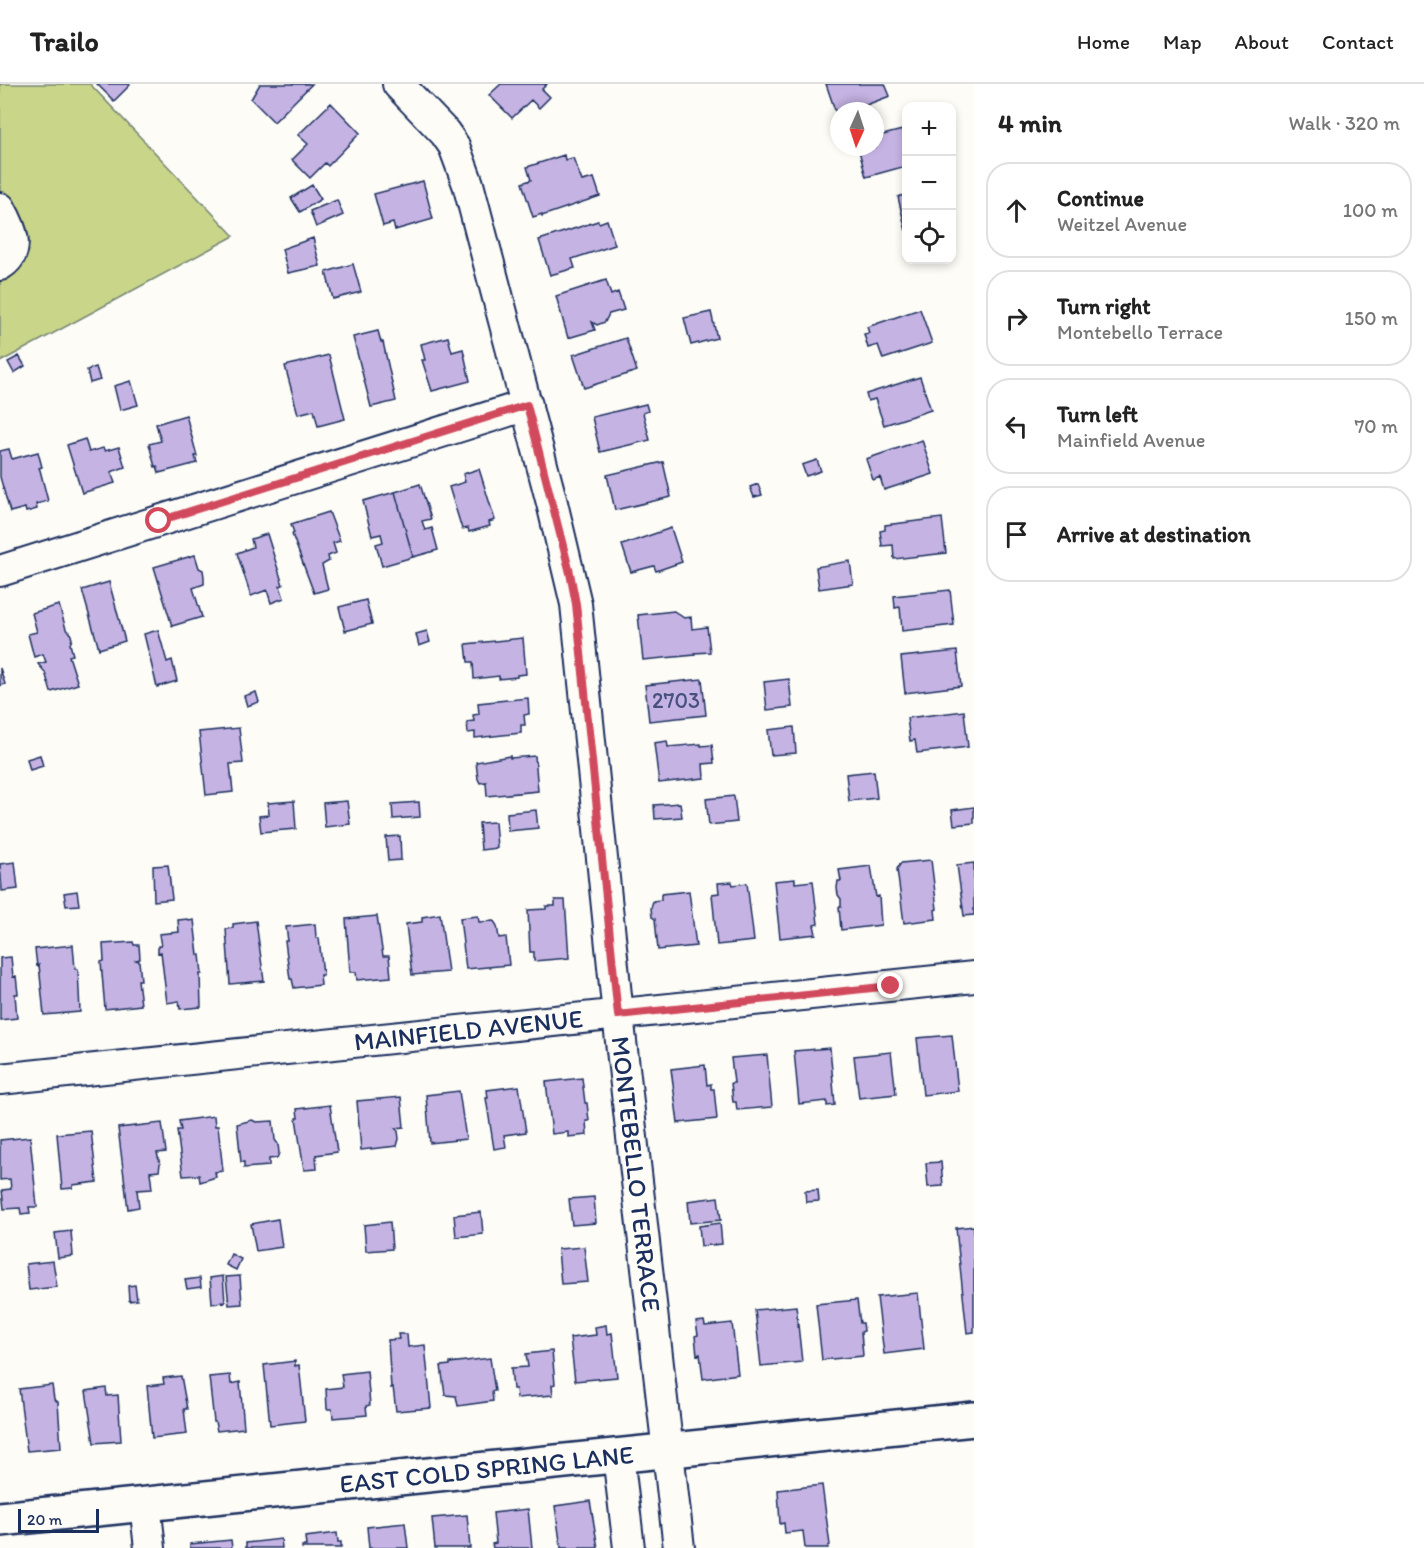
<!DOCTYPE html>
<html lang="en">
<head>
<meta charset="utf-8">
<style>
	:root { --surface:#fff; --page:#f6f6f6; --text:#222; --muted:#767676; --line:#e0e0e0 }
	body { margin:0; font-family:Itim,sans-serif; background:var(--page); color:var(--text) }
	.controls { position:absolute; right:18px; top:18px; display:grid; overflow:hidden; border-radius:12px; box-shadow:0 3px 9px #0003 }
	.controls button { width:54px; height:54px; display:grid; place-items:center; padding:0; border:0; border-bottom:2px solid var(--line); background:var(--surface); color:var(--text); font:30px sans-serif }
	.compass { position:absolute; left:830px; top:18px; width:54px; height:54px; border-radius:50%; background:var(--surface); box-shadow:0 3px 9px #0003; rotate:183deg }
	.scale { position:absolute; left:18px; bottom:15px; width:81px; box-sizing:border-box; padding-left:6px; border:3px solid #1b2f5e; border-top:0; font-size:16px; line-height:21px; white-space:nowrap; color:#1b2f5e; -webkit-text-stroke:4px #fdfcf7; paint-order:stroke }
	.stop { position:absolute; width:18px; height:18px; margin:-14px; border:4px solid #d1495b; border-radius:50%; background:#fff }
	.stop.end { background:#d1495b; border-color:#fff; box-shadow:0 2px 6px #0008 }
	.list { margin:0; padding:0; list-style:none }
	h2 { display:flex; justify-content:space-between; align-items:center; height:78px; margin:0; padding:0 24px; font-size:26px }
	h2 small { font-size:20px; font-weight:400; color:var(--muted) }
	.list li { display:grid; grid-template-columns:39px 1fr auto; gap:18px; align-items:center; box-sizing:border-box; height:96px; margin:0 12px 12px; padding:0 12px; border:2px solid var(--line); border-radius:24px }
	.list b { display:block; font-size:22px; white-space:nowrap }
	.list p { margin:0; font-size:20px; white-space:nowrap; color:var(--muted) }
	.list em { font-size:20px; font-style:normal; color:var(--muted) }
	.icon { flex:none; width:33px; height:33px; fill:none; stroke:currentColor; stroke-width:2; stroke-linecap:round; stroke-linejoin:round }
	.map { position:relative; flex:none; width:974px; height:1464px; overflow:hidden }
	header { display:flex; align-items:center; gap:36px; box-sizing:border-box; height:84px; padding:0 30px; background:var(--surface); border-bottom:2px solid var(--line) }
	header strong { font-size:28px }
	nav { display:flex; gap:33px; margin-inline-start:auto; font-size:21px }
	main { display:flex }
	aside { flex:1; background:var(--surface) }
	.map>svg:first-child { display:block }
	.green { fill:#c9d588; stroke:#728273; stroke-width:1.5 }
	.building { fill:#c5b3e3; stroke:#1b2f5e; stroke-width:1.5 }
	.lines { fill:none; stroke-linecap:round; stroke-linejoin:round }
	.minor-casing { stroke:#1b2f5e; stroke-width:34 }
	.major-casing { stroke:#1b2f5e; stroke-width:38 }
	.minor { stroke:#fdfcf7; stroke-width:30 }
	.major { stroke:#fdfcf7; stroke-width:33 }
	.route { stroke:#d1495b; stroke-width:8 }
	.labels { text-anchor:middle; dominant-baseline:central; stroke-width:4.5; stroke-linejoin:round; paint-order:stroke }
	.number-label { font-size:22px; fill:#46507f }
	.street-label { font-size:26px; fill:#1b2f5e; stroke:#fdfcf7 }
</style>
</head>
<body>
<header>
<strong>Trailo</strong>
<nav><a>Home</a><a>Map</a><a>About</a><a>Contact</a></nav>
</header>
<main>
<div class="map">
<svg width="974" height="1464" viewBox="0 0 974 1464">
	<rect width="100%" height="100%" fill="#fdfcf7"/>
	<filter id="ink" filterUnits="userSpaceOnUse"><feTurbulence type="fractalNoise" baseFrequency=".0167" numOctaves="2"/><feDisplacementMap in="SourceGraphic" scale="12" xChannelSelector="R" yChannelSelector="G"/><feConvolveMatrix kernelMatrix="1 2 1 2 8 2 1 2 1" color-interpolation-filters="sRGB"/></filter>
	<g filter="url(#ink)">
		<!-- green -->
		<path class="green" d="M0,0H90L234,152L0,278Z"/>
		<!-- building -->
		<path class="building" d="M97,0H129L130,1L114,17Z
			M260,0H312L274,38L251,15Z
			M501,0H547L542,5L550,13L539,24L531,16L512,34L489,11Z
			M826,0H885L890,12L850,27H839V31L837,32Z
			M331,19L360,49L328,82L325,79L310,94L292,76L308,60L298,51Z
			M906,45V82L866,93L858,63H875V53Z
			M564,71L565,76L573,74L582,97L594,94L600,112L542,132V130L533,133L522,99L531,96L527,83Z
			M423,97L433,135L395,146L393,139L383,142L374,110Z
			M312,101L321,115L300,128L291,114Z
			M906,110V147L898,113Z
			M337,116L343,131L316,143L310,127Z
			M607,136L615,161L572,175L575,184L550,191L539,156L598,137L599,139Z
			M313,154L320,182L288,189L282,165Z
			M353,180L361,208L333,215L326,188Z
			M606,196L611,211L618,208L624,226L609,230L605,238L597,241L592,238L595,246L568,254L556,212Z
			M920,225L932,259L883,275L878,261L868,264L864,250L869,249L867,243Z
			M711,228L717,254L691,261L684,234Z
			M378,247L381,258H383L396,317L371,323L353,253Z
			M448,253L452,268L463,265L470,297L432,307L422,276H425L421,260Z
			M626,254L637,287L584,304L573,271Z
			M329,271L345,335L318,342L314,326L298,330L285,282Z
			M19,272L25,282L14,289L8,278Z
			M96,283L100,296L90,299L87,286Z
			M920,293L931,326L884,341L875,315L868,317L866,310Z
			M131,297L138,321L120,326L114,302Z
			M646,320L648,327L643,329L650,356L600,368L592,333Z
			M186,331L197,372H195L197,379L159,389L157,382L155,383L149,360L161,357L156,340Z
			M85,355L89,368L103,364L105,367L119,363L125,383L111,388L115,399L82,409L67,361Z
			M922,356L933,390L884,406L880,393L873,396L866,375Z
			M9,365L12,375L38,368L42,383L39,384L40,386L48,417L36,420L37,425L26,428L25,424L10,428L0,393V367Z
			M817,376L821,387L806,392L802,381Z
			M663,378L671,413L615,426L607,391Z
			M479,385L495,436L489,438L490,442L469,448L468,444L462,445L449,403L465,398L463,390Z
			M420,400L431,435L422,437L425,446L432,444L438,466L413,473L395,408Z
			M758,400L762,411L754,413L750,403Z
			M395,408L413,473L382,482L376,460L383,458L381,450L372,452L363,417Z
			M329,428L340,457L333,459L336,469L328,472L329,477L322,481L328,505L314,509L292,450L294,449L291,440Z
			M942,434L946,469L894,475L893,461L882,462L880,447L885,446V441Z
			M671,444L682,478L656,487L654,482L631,488L622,461Z
			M267,450L283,501L280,502L284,514L271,519L267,506L251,512L237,469L253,463L251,455Z
			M195,471L199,484L203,486L204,493V500L193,504L202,533L172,542L154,483Z
			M850,477L853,500L819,505L816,483Z
			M109,498L125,557L99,565L82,506Z
			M950,506L954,541L902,547L900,523L895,524L894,512Z
			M366,516L372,540L345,547L339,523Z
			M59,521L66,545L70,548L72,555L70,560L73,571L69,572L78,600L51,608L45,588L38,580L46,578L43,570L34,573L28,550L37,548L32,529Z
			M674,527L684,534L691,533L692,545L707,543L710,568L694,569L695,571L643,576L638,531Z
			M158,546L167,578L172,576L177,597L157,603L144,550Z
			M427,547L430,558L419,562L416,550Z
			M523,554L526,590L517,591V593L499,595V592L474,595L473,578H468L466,560Z
			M957,567L961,602L905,609L901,573Z
			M0,584L5,600L0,602Z
			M702,595L706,631L649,637L645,601Z
			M789,595L792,623L767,626L764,598Z
			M256,608L259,618L247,622L244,612Z
			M528,614L529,630L524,631L525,641H521V649L475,654V648L468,649L467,638L474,637L473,631L479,630L478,619Z
			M964,627L968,663L917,669L915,656L910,657L907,634Z
			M794,643L796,669L771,671L768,646Z
			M239,644L243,679L230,680L233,708L206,711L199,648Z
			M667,657L668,663L701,660V662L712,661L714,679L703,680L704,694L659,699L654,659Z
			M40,671L43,682L30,686L27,675Z
			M510,672V674L535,672L538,707L487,712L486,698L480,699L478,695L476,678Z
			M874,687L877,714L849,717L846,690Z
			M734,712L737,738L709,741L706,715Z
			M294,717L296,745L261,748L259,732L269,731L268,719Z
			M347,717L350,740L325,743L323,719Z
			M419,718L420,733L393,735L392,720Z
			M680,719L682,733L655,735L654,721Z
			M974,723V739L954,741L952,726Z
			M536,726L538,744L508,747L507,729Z
			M495,738L497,764L481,766L479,739Z
			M400,752L401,776L388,777L386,753Z
			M931,776L937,825L935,826L936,835L904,839L897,785L901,779Z
			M15,778L18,805L2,807L0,780Z
			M974,779V831L964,832L957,781Z
			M168,781L172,815L154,817L153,782Z
			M871,782L876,813L879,812L881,841L841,846L839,823H841V815L838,811L837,804L838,797H841L839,786Z
			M795,795V799L813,797L818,840L814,841L816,850L780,854L774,797Z
			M732,798L733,801L747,799L754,857L717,861L712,810L719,809L718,799Z
			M77,807L79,821L66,822L64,809Z
			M689,807L696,862L658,866L655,835L652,833L651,824L653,817L661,816V810Z
			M555,816H565L569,874L534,877V868H530L528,826L546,825V822H555Z
			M440,830L448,888L412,891L406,840L422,838V833Z
			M377,832L383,872H389L391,893L357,896L356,888H350L346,835Z
			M478,832L479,838L494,837L497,842L499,854L506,853L509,881L466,885L460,834Z
			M188,835L189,837L194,836L198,871H200L202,890H200L201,923L180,925L179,917L167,919L161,868L158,869V862H161L159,850L179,848L178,836Z
			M256,837L264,897L230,900L226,845L233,844V840Z
			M315,840L316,854H319L323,891H320L321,901L294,904L292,895H290L285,857H288L286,843Z
			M133,858L134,861H139L140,875L136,876L139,877L141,896H138L141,921L105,925L101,878L104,877L103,860Z
			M73,861L75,885H78L80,928L44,931L39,881L37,882L35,865Z
			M11,873L13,893L16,892L18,910H15L17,934L0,936V874Z
			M952,951L958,1007L923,1011L917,954Z
			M830,964L835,1021L827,1022V1017L799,1020L794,967Z
			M891,968L896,1010L859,1014L854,972Z
			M767,971L772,1023L737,1026L736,1018H733L731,999H734L731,974Z
			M705,981L707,1001L711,1000V1005H714L717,1035L678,1039L671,985Z
			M582,994L585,1019H587L589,1037H586L587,1051L568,1053V1048L552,1050L546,998Z
			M519,1002L526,1048L504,1051L506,1063L494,1065L486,1014H488L487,1006Z
			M459,1007L466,1055L430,1059L426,1011Z
			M401,1013L404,1043L395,1044L398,1047L399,1055L397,1062L361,1066L357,1017Z
			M330,1021L337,1068L316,1071L317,1085L304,1086L296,1034H298L297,1025Z
			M214,1032L215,1042H218L223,1087L215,1088L216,1093L200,1098L199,1091L183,1092L177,1046H181L179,1037Z
			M252,1036L256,1038L273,1037L275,1056L278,1060L279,1069L277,1074L269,1075V1082L244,1084V1078H241L237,1040Z
			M162,1039L166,1068L157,1069L160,1080L159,1087L150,1088L152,1105L137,1106L139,1123L128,1125L118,1044Z
			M91,1047L97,1098L73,1101V1104L62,1105L57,1050Z
			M30,1053L37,1123H29L30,1129L21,1130L20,1124L4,1125L2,1106L11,1105L10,1095L0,1096V1056Z
			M941,1078L943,1102L928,1103L926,1079Z
			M818,1106L819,1117L806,1118L805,1107Z
			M594,1113L596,1139L572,1141L569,1115Z
			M718,1113L721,1136L690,1139L688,1117Z
			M481,1128L483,1150L456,1153L454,1131Z
			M278,1135L282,1163L256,1167L251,1140Z
			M390,1138L392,1165L366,1167L364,1141Z
			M720,1139L722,1160L701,1162L699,1142Z
			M974,1142V1248L967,1249L956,1144Z
			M71,1147L73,1172L58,1174L55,1149Z
			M584,1163L588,1198L561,1200L558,1165Z
			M231,1170L241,1175L236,1186L226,1181Z
			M53,1177L57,1203L29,1206L26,1180Z
			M223,1192L225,1218L212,1219L210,1194Z
			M240,1192L242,1220L229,1221L226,1193Z
			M200,1194L201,1203L187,1205L185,1196Z
			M135,1201L137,1216L129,1217L128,1202Z
			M918,1209L924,1265L884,1270L877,1213Z
			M857,1216L860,1239H863L864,1247L861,1248L863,1272L822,1276L816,1220Z
			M796,1222L802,1278L761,1282L755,1226Z
			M704,1237L705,1242L732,1239L738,1290L703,1295L700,1270L697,1271L695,1252L698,1251L696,1238Z
			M606,1241L607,1250L612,1249L617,1293L575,1297L570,1254L596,1251L595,1243Z
			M398,1250H407L408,1263L425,1261L431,1324L396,1327L393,1303L391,1304L388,1256L399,1255Z
			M552,1267L555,1300L552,1301L553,1311L517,1314L516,1305H513L511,1284L528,1283L526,1270Z
			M490,1274L495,1307H492L493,1317L458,1322L456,1312L445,1311L441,1282L450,1281V1279Z
			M295,1277V1282L299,1281L305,1337L270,1341L264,1281Z
			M367,1287L370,1321L366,1322L367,1331L333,1334L332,1325H327L326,1305L343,1303L341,1290Z
			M230,1291L231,1300L240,1298L244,1344L217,1347L215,1338H214L209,1293Z
			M181,1292L187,1325H184L187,1350L152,1354L147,1302L164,1300L163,1294Z
			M52,1301L54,1315L58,1318L61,1364L27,1367L19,1305Z
			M106,1304L107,1312L118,1311L121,1357L94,1359L86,1307Z
			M822,1401L830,1461L828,1462V1464H805L803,1447L785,1449L784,1439L780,1440L778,1406Z
			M590,1417L598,1464H561L555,1422Z
			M528,1425L532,1464H493L492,1460L496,1459L493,1429Z
			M467,1431L470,1464H435L432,1434Z
			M405,1439L408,1464H369L367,1443Z
			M337,1449L338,1458H341V1464H302V1462H306L305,1453Z
			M281,1455L282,1464H246V1459Z
			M231,1456L232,1464H190V1460Z"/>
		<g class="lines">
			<!-- minor casing -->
			<g class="minor-casing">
				<g id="minor">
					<path id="s1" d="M398,0L445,49L454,62L468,100L552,419L576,520L618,931L679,1464"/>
					<path d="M0,124C10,142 23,167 0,181"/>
					<path d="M0,487L527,321"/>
					<path id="s2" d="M0,995L974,893"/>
					<path d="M618,1371L629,1464"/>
					<path d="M145,1420L150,1464"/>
				</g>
			</g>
			<!-- major casing -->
			<g class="major-casing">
				<g id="major">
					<path id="s3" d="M0,1435L974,1335"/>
				</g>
			</g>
			<!-- minor -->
			<use href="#minor" class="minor"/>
			<!-- major -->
			<use href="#major" class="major"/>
		</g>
	</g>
	<g class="lines" filter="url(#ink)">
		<!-- route -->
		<path class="route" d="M159,437L527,321L570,489L576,520L618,931L891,902"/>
	</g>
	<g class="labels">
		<!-- number labels -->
		<g class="number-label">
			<text x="676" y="616">2703</text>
		</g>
		<!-- street labels -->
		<g class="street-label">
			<text stroke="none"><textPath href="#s2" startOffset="471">MAINFIELD AVENUE</textPath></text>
			<text stroke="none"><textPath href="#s1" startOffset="1131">MONTEBELLO TERRACE</textPath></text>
			<text stroke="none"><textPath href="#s3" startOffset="489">EAST COLD SPRING LANE</textPath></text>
		</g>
	</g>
</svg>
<div class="controls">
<button>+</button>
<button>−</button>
<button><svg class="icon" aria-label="locate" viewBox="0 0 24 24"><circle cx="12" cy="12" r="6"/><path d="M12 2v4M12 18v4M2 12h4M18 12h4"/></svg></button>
</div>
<svg class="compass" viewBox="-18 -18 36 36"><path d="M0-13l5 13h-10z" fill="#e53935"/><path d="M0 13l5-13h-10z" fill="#767676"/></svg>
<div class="scale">20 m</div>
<div class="stop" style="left:159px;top:437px"></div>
<div class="stop end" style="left:891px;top:902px"></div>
</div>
<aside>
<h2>4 min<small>Walk · 320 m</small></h2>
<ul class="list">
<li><svg class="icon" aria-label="ahead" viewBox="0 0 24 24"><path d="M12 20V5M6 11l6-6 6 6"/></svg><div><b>Continue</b><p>Weitzel Avenue</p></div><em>100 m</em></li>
<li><svg class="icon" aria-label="right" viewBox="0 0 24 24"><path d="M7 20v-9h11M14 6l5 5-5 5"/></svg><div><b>Turn right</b><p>Montebello Terrace</p></div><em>150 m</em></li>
<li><svg class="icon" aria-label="left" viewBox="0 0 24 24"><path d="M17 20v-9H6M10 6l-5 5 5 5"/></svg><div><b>Turn left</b><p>Mainfield Avenue</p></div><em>70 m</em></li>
<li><svg class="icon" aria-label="arrive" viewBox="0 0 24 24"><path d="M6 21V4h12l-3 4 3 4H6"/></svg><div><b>Arrive at destination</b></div></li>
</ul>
</aside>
</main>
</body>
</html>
